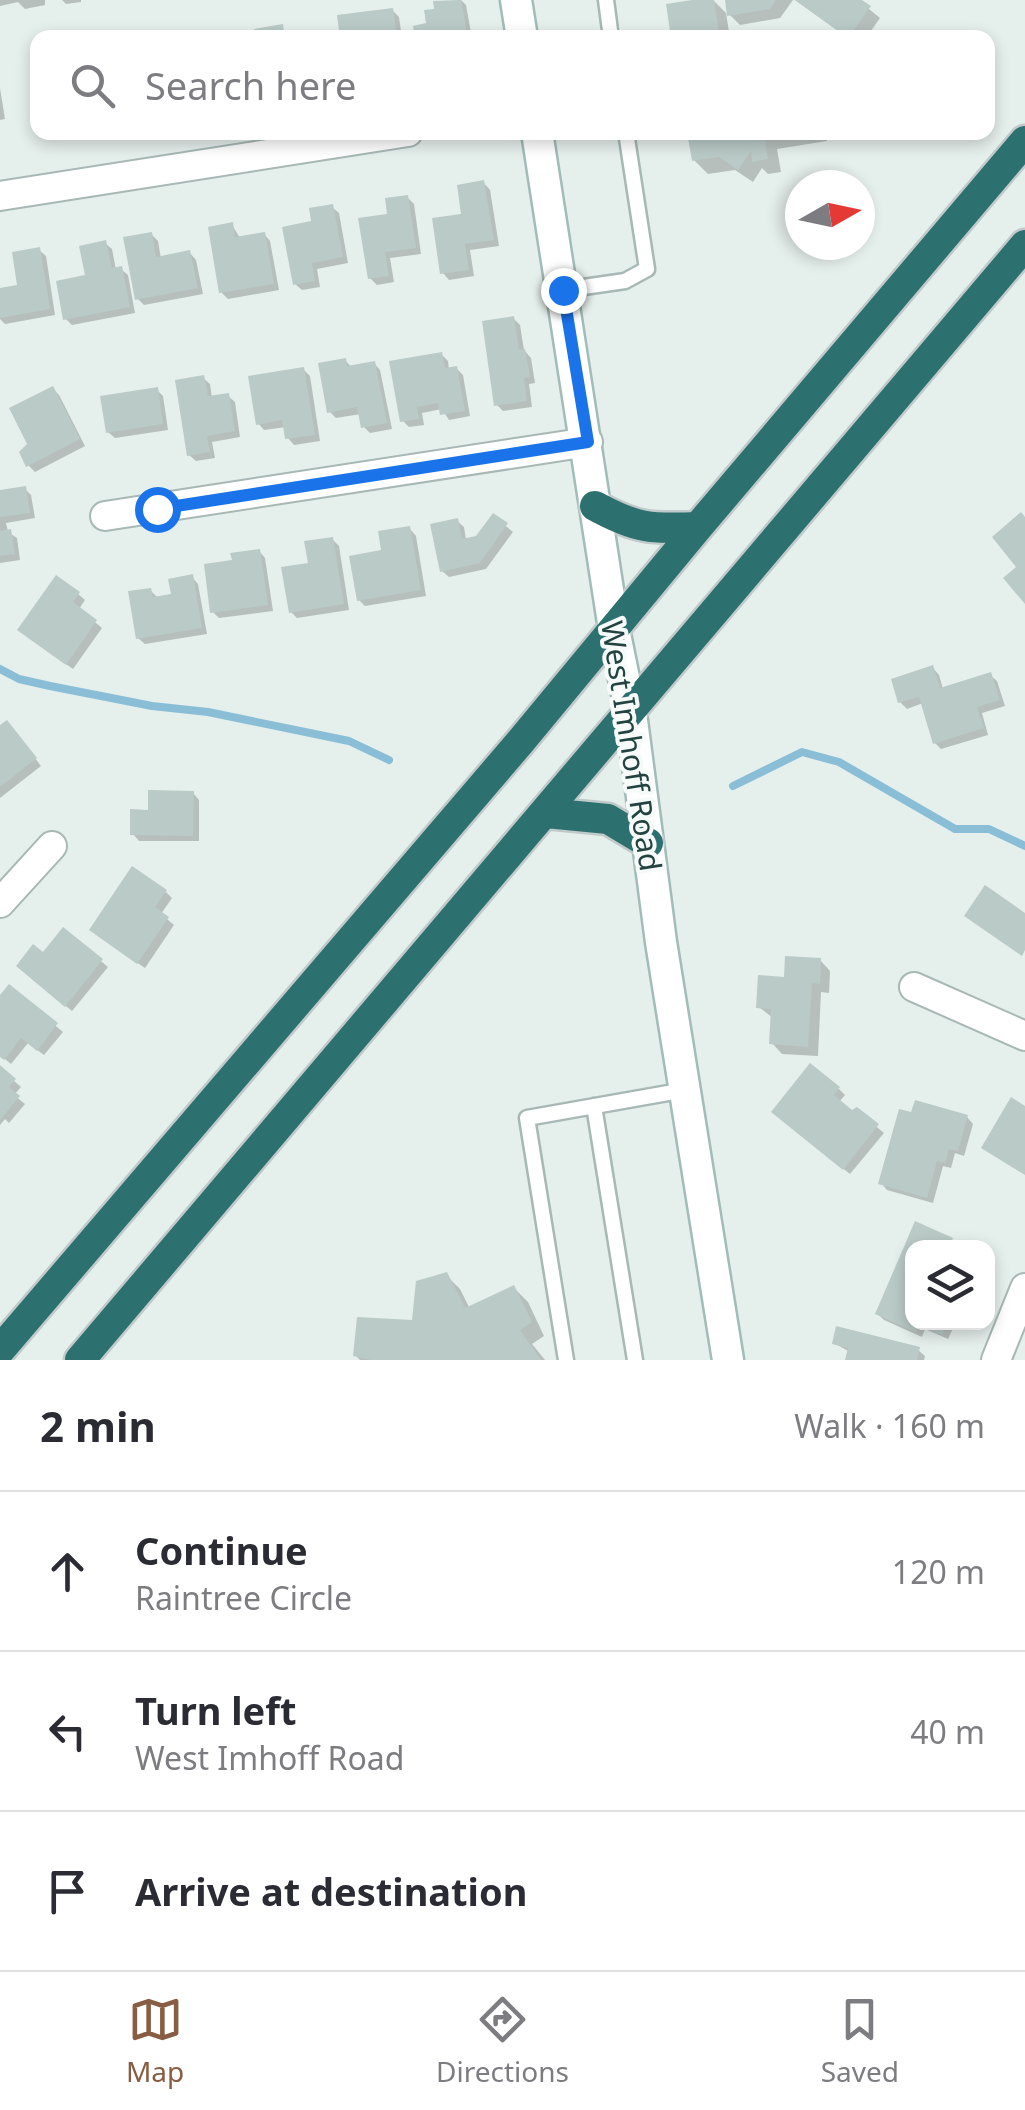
<!DOCTYPE html>
<html lang="en">
<head>
<meta charset="utf-8">
<style>
	:root { --surface:#fff; --page:#f7f7f7; --text:#2b2b33; --muted:#7c7c81; --line:#e1e1e2; --accent:#895d43 }
	body { margin:0; font-family:"Noto Sans",sans-serif; background:var(--page); color:var(--text) }
	.controls { position:absolute; right:30px; bottom:30px; display:grid; overflow:hidden; border-radius:20px; box-shadow:0 5px 15px #0003 }
	.controls button { width:90px; height:90px; display:grid; place-items:center; padding:0; border:0; border-bottom:2px solid var(--line); background:var(--surface); color:var(--text); font:50px sans-serif }
	.compass { position:absolute; left:785px; top:170px; width:90px; height:90px; border-radius:50%; background:var(--surface); box-shadow:0 5px 15px #0003; rotate:81deg }
	.stop { position:absolute; width:30px; height:30px; margin:-22px; border:8px solid #1a73e8; border-radius:50%; background:#fff }
	.stop.end { background:#1a73e8; border-color:#fff; box-shadow:0 2px 10px #0008 }
	.list { margin:0; padding:0; list-style:none }
	h2 { display:flex; justify-content:space-between; align-items:center; height:130px; margin:0; padding:0 40px; font-size:42px }
	h2 small { font-size:32px; font-weight:400; color:var(--muted) }
	.list li { display:grid; grid-template-columns:65px 1fr auto; gap:30px; align-items:center; box-sizing:border-box; height:160px; padding:0 40px; border-top:2px solid var(--line) }
	.list b { display:block; font-size:38px; white-space:nowrap }
	.list p { margin:0; font-size:32px; white-space:nowrap; color:var(--muted) }
	.list em { font-size:32px; font-style:normal; color:var(--muted) }
	.icon { flex:none; width:55px; height:55px; fill:none; stroke:currentColor; stroke-width:2; stroke-linecap:round; stroke-linejoin:round }
	.map { position:relative; flex:none; width:1025px; height:1360px; overflow:hidden }
	.search { position:absolute; background:var(--surface); box-shadow:0 5px 15px #0003; left:30px; right:30px; top:30px; height:110px; display:flex; align-items:center; gap:25px; box-sizing:border-box; padding:0 35px; border-radius:20px; color:var(--muted); font-size:38px }
	.sheet { height:610px; background:var(--surface) }
	nav { display:flex; justify-content:space-around; align-items:center; box-sizing:border-box; height:140px; border-top:2px solid var(--line); background:var(--surface); font-size:28px; color:var(--muted) }
	nav a { display:grid; justify-items:center; gap:5px }
	nav .on { color:var(--accent) }
	.map>svg:first-child { display:block }
	.shadow { fill:#0003 }
	.lines { fill:none; stroke-linecap:round; stroke-linejoin:round }
	.stream { stroke:#8abed7; stroke-width:8 }
	.building { fill:#bacac6 }
	.lane-casing { stroke:#a7b8b5; stroke-width:19 }
	.street-casing { stroke:#a7b8b5; stroke-width:32 }
	.secondary-casing { stroke:#a2bcb8; stroke-width:35 }
	.highway-casing { stroke:#c1caca; stroke-width:35 }
	.lane { stroke:#fff; stroke-width:14 }
	.street { stroke:#fff; stroke-width:28 }
	.secondary { stroke:#fff; stroke-width:30 }
	.highway { stroke:#2c716f; stroke-width:30 }
	.route { stroke:#1a73e8; stroke-width:12 }
	.labels { text-anchor:middle; dominant-baseline:central; stroke-width:8; stroke-linejoin:round; paint-order:stroke }
	.street-label { font-size:30px; fill:#224340; stroke:#f6fbf9 }
</style>
</head>
<body>
<div class="map">
<svg width="1025" height="1360" viewBox="0 0 1025 1360">
	<rect width="100%" height="100%" fill="#e5efec"/>
	<!-- shadow -->
	<path class="shadow" d="M0,0H45V5L25,9L18,2L0,6Z
		M62,0H81V2L66,4Z
		M461,0L466,5L472,38H417L437,11L436,3Z
		M707,0H713L726,13L730,38H674Z
		M727,0H793L780,18L740,25L730,15Z
		M795,0H858L880,18L866,38H848Z
		M392,10L399,17L402,38H343Z
		M206,30L213,38H185L184,32Z
		M0,88L5,119L0,120Z
		M38,132H85L45,139Z
		M690,132H826L827,141L777,149L781,172L768,174L762,168L753,182L735,170L708,174L694,160Z
		M484,183L490,190L499,246L470,250L474,276L449,280L443,273L464,216Z
		M407,197L414,204L421,254L390,258L394,282L377,285L370,278L389,216Z
		M332,207L339,213L348,263L317,269L320,287L302,290L295,284L314,223Z
		M232,225L240,238L264,234L270,241L279,290L228,299L221,292Z
		M151,234L158,241L161,259L190,253L196,260L203,294L144,305L138,299Z
		M105,243L112,249L116,270L121,269L128,275L135,313L72,325L66,319Z
		M39,250L46,256L55,315L5,324L0,319V291L20,288Z
		M513,318L520,325L524,350L531,358L535,383L529,384L532,407L503,411L496,404Z
		M441,354L448,361L449,370L457,369L463,375L470,416L449,420L442,409L422,413L424,425L409,427L403,421Z
		M345,360L352,368L374,363L380,370L392,429L370,433L364,427L361,414L336,418L330,412Z
		M303,369L310,376L320,441L294,445L288,438L286,427L264,430L258,423Z
		M203,378L210,384L212,398L228,396L235,402L240,437L212,442L215,458L196,461L189,455Z
		M53,389L59,395L85,446L35,472L28,465L30,445Z
		M157,390L163,396L168,430L115,438L108,432Z
		M25,489L31,495L35,518L6,523L8,532L17,538L20,560L0,563V492Z
		M493,516L513,532L486,569L449,577L442,571L457,521L464,527L466,540L478,538Z
		M410,529L416,536L426,596L365,606L359,600L384,552Z
		M333,540L339,546L349,610L297,618L291,612L311,565Z
		M259,551L265,558L273,611L219,618L213,612L234,563Z
		M192,577L198,584L207,634L145,644L138,638L150,590L157,597H173Z
		M78,594L85,600L79,609L102,628L73,669L26,636Z
		M933,668L939,675L943,689L990,675L997,681L1005,706L982,713L988,735L941,749L935,743L923,703L907,709L900,702Z
		M0,729L13,730L41,766L0,798Z
		M193,793L199,800V841H139L133,834L150,812Z
		M166,892L172,898L161,914L174,925L145,968L98,936Z
		M64,930L108,967L72,1011L25,972Z
		M820,960L830,971L829,993L821,992L818,1056L782,1054L772,1043L773,1018L759,1007L786,980Z
		M9,987L63,1032L44,1055L28,1043L11,1064L0,1055V999Z
		M0,1069L21,1087L14,1095L25,1104L9,1123L5,1119L0,1125Z
		M839,1089L845,1095L839,1102L852,1113L857,1110L884,1133L850,1174L780,1118Z
		M967,1117L973,1124L964,1156L955,1153L951,1168L943,1166L933,1203L887,1190L881,1183Z
		M916,1225L952,1240L958,1247L912,1248V1322H956L948,1339L925,1329L922,1337L884,1320L878,1314Z
		M446,1275L460,1289L470,1309L514,1288L528,1302L544,1336L532,1344L545,1360H360L356,1356L414,1323Z
		M834,1343L918,1350L925,1356L924,1360H848L850,1352Z"/>
	<g class="lines">
		<!-- stream -->
		<path class="stream" d="M0,669L19,679L50,686L152,706L208,712L349,741L389,760
			M733,786L802,752L839,762L955,829H989L1025,846"/>
	</g>
	<!-- building -->
	<path class="building" d="M461,0L468,38H415L413,26L426,23L424,10L434,9L433,1Z
		M692,0H714L720,38H671L666,4Z
		M725,0H776L770,9L727,16Z
		M795,0H862L871,6L848,38Z
		M393,8L397,38H340L337,15Z
		M283,24L285,38H256L254,29Z
		M687,132H764L768,159L752,162L751,151L738,170L719,157L692,161Z
		M484,180L494,240L465,244L469,270L440,274L432,218L461,214L457,185Z
		M408,195L416,248L385,252L389,276L368,279L358,218L387,214L385,198Z
		M333,204L343,257L312,263L315,281L293,285L282,227L311,221L309,208Z
		M233,222L235,237L265,232L274,284L219,293L208,227Z
		M152,232L156,257L190,250L198,288L135,300L123,237Z
		M106,240L112,268L122,266L130,307L63,320L56,281L85,275L79,246Z
		M40,247L50,309L0,318V288L17,285L12,252Z
		M514,316L519,350L525,349L530,377L524,378L527,401L494,406L482,321Z
		M442,352L445,368L457,366L465,411L440,415L438,403L417,407L419,419L400,422L389,361Z
		M346,358L347,366L375,361L387,423L361,428L357,407L327,413L318,363Z
		M304,367L315,435L285,439L282,420L256,425L248,376Z
		M204,375L208,396L229,393L235,431L207,436L210,452L187,456L175,380Z
		M53,386L80,439L26,467L19,452L27,444L9,408Z
		M158,387L163,424L106,433L100,396Z
		M26,486L30,513L0,517V490Z
		M1021,512L1025,517V604L1003,578L1016,567L992,537Z
		M493,513L508,523L480,563L440,572L430,524L458,518L462,539L476,536Z
		M410,526L421,590L357,601L349,556L381,550L378,531Z
		M11,529L15,554L0,556V531Z
		M333,537L344,604L289,613L281,567L308,563L304,541Z
		M260,549L268,605L210,613L204,564L232,560L230,553Z
		M193,574L202,628L136,639L128,591L151,588L153,597L171,594L168,579Z
		M56,575L80,592L73,602L97,620L66,665L17,630Z
		M933,665L940,688L991,672L1000,700L977,707L984,728L933,744L919,697L898,703L891,679Z
		M7,720L37,758L0,787V725Z
		M148,790L194,791L193,836L130,835V809L148,810Z
		M132,866L167,890L155,907L169,917L137,964L89,930Z
		M985,885L1025,913V950L1022,956L964,916Z
		M63,927L103,959L65,1007L16,966L33,944L43,952Z
		M785,956L821,958L820,984L812,983L808,1047L769,1044L771,1009L756,1008L758,975L784,977Z
		M9,984L58,1023L37,1051L21,1038L4,1060L0,1057V995Z
		M810,1063L840,1087L834,1095L852,1110L857,1107L879,1124L843,1170L771,1112Z
		M0,1065L16,1079L9,1087L20,1096L0,1120Z
		M1011,1097L1025,1106V1175L981,1148Z
		M915,1100L968,1115L958,1151L949,1149L945,1163L937,1161L927,1198L878,1184L899,1109L911,1112Z
		M915,1221L953,1238L949,1248H912V1322H947L942,1335L919,1325L916,1332L875,1314Z
		M447,1272L465,1308L514,1285L532,1322L520,1330L541,1360H371L353,1356L357,1317L412,1320L416,1281Z
		M836,1326L920,1347L917,1360H845L848,1348L832,1344Z"/>
	<g class="lines">
		<!-- lane casing -->
		<g class="lane-casing">
			<path id="lane" d="M606,0L611,38
				M563,290L625,281L647,269L626,132
				M594,1106L635,1360
				M566,1360L527,1118L685,1090"/>
		</g>
		<!-- street casing -->
		<g class="street-casing">
			<path id="street" d="M0,196L408,132
				M105,516L588,442
				M0,903L52,846
				M914,987L1025,1036
				M996,1360L1025,1288"/>
		</g>
		<!-- secondary casing -->
		<g class="secondary-casing">
			<path id="secondary" d="M516,0L522,38
				M537,132L614,629L631,713L661,942L728,1360"/>
		</g>
		<!-- highway casing -->
		<g class="highway-casing">
			<path id="highway" d="M595,506C637,529 651,529 698,527
				M546,813L608,819L648,843
				M0,1350L521,741L698,527L1025,141
				M80,1360L1025,245"/>
		</g>
		<!-- lane -->
		<use href="#lane" class="lane"/>
		<!-- street -->
		<use href="#street" class="street"/>
		<!-- secondary -->
		<use href="#secondary" class="secondary"/>
		<!-- highway -->
		<use href="#highway" class="highway"/>
	</g>
	<g class="lines">
		<!-- route -->
		<path class="route" d="M157,509L588,442L563,290"/>
	</g>
	<g class="labels">
		<!-- street labels -->
		<g class="street-label">
			<text transform="translate(632 746) rotate(81)">West Imhoff Road</text>
		</g>
	</g>
</svg>
<div class="controls">
<button><svg class="icon" aria-label="layers" viewBox="0 0 24 24"><path d="M12 4l9 5-9 5-9-5zM3 14l9 5 9-5"/></svg></button>
</div>
<svg class="compass" viewBox="-18 -18 36 36"><path d="M0-13l5 13h-10z" fill="#e53935"/><path d="M0 13l5-13h-10z" fill="#7c7c81"/></svg>
<div class="stop" style="left:157px;top:509px"></div>
<div class="stop end" style="left:563px;top:290px"></div>
<div class="search"><svg class="icon" aria-label="search" viewBox="0 0 24 24"><circle cx="10" cy="10" r="6"/><path d="M15 15l6 6"/></svg>Search here</div>
</div>
<section class="sheet">
<h2>2 min<small>Walk · 160 m</small></h2>
<ul class="list">
<li><svg class="icon" aria-label="ahead" viewBox="0 0 24 24"><path d="M12 20V5M6 11l6-6 6 6"/></svg><div><b>Continue</b><p>Raintree Circle</p></div><em>120 m</em></li>
<li><svg class="icon" aria-label="left" viewBox="0 0 24 24"><path d="M17 20v-9H6M10 6l-5 5 5 5"/></svg><div><b>Turn left</b><p>West Imhoff Road</p></div><em>40 m</em></li>
<li><svg class="icon" aria-label="arrive" viewBox="0 0 24 24"><path d="M6 21V4h12l-3 4 3 4H6"/></svg><div><b>Arrive at destination</b></div></li>
</ul>
</section>
<nav>
<a class="on"><svg class="icon" aria-label="map" viewBox="0 0 24 24"><path d="M3 6l6-2 6 2 6-2v14l-6 2-6-2-6 2zM9 4v14M15 6v14"/></svg>Map</a>
<a><svg class="icon" aria-label="directions" viewBox="0 0 24 24"><path d="M12 3l9 9-9 9-9-9zM9 14v-3h6M13 9l2 2-2 2"/></svg>Directions</a>
<a><svg class="icon" aria-label="saved" viewBox="0 0 24 24"><path d="M7 4h10v16l-5-4-5 4z"/></svg>Saved</a>
</nav>
</body>
</html>
